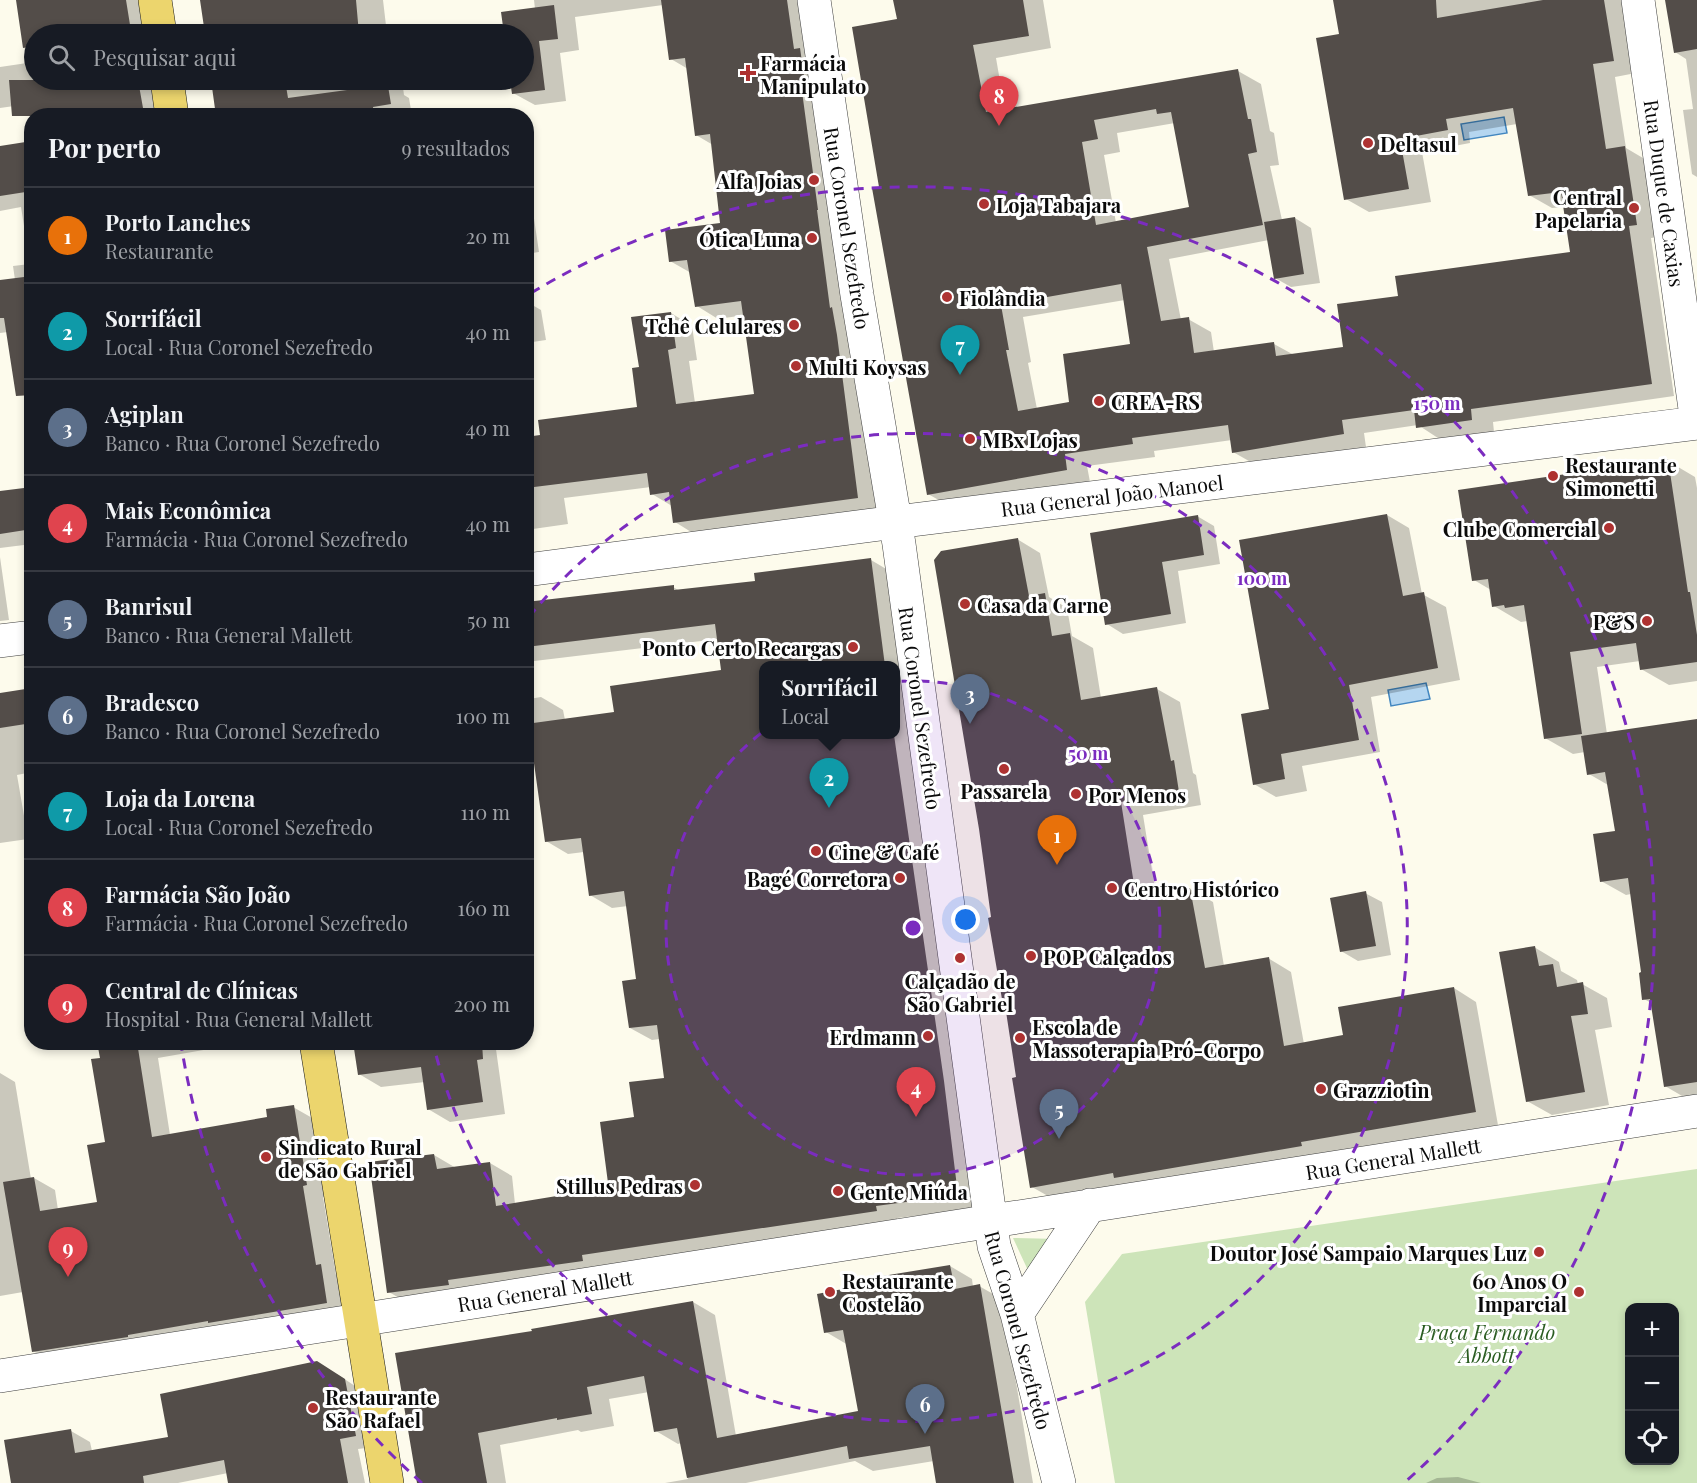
<!DOCTYPE html>
<html lang="pt">
<head>
<meta charset="utf-8">
<style>
	:root { --surface:#171b24; --page:#20242c; --text:#f1f3f6; --muted:#9ea1a6; --line:#363941; --accent:#d39c9d }
	body { margin:0; font-family:"Playfair Display",serif; background:var(--page); color:var(--text) }
	.controls { position:absolute; right:18px; bottom:18px; display:grid; overflow:hidden; border-radius:12px; box-shadow:0 3px 9px #0003 }
	.controls button { width:54px; height:54px; display:grid; place-items:center; padding:0; border:0; border-bottom:2px solid var(--line); background:var(--surface); color:var(--text); font:30px sans-serif }
	.you { position:absolute; left:966px; top:920px; width:21px; height:21px; margin:-15px; border:4px solid #fff; border-radius:50%; background:#1a73e8; box-shadow:0 0 0 9px #1a73e833 }
	.badge { display:grid; place-items:center; width:39px; height:39px; border-radius:50%; background:var(--accent); color:#fff; font-size:20px; font-weight:700 }
	.pin { position:absolute; translate:-50% -50px; filter:drop-shadow(0 2px 3px #0008) }
	.pin::after { content:''; position:absolute; top:32px; width:21px; height:18px; background:inherit; clip-path:polygon(0 0,100% 0,50% 100%) }
	.popup { position:absolute; left:759px; top:661px; width:141px; height:78px; box-sizing:border-box; display:grid; place-content:center; border-radius:12px; background:var(--surface); filter:drop-shadow(0 2px 4px #0005); font-size:20px; white-space:nowrap; color:var(--muted) }
	.popup b { font-size:22px; color:var(--text) }
	.popup::after { content:''; position:absolute; left:50%; top:100%; margin-left:-12px; border:12px solid transparent; border-top-color:var(--surface) }
	.list { margin:0; padding:0; list-style:none }
	h2 { display:flex; justify-content:space-between; align-items:center; height:78px; margin:0; padding:0 24px; font-size:26px }
	h2 small { font-size:20px; font-weight:400; color:var(--muted) }
	.list li { display:grid; grid-template-columns:39px 1fr auto; gap:18px; align-items:center; box-sizing:border-box; height:96px; padding:0 24px; border-top:2px solid var(--line) }
	.list b { display:block; font-size:22px; white-space:nowrap }
	.list p { margin:0; font-size:20px; white-space:nowrap; color:var(--muted) }
	.list em { font-size:20px; font-style:normal; color:var(--muted) }
	.icon { flex:none; width:33px; height:33px; fill:none; stroke:currentColor; stroke-width:2; stroke-linecap:round; stroke-linejoin:round }
	.map { position:relative; flex:none; width:1697px; height:1483px; overflow:hidden }
	.search { position:absolute; background:var(--surface); box-shadow:0 3px 9px #0003; left:24px; top:24px; width:510px; height:66px; display:flex; align-items:center; gap:15px; box-sizing:border-box; padding:0 21px; border-radius:33px; color:var(--muted); font-size:22px }
	.panel { position:absolute; background:var(--surface); box-shadow:0 3px 9px #0003; left:24px; top:108px; width:510px; height:942px; border-radius:24px }
	.map>svg:first-child { display:block }
	.green { fill:#cde4b9; fill-rule:evenodd }
	.water { fill:#b5d6f0; stroke:#4387c0; stroke-width:1.5 }
	.shadow { fill:#0003; fill-rule:evenodd }
	.building { fill:#534d49; fill-rule:evenodd }
	.lines { fill:none; stroke-linecap:round; stroke-linejoin:round }
	.minor-casing { stroke:#3e3e3e; stroke-width:34 }
	.major-casing { stroke:#1c1c1c; stroke-width:34 }
	.minor { stroke:#fff; stroke-width:33 }
	.major { stroke:#ecd56d; stroke-width:33 }
	.ring { fill:none; stroke:#7b2cbf; stroke-width:3; stroke-dasharray:10 8 }
	.poi-dot { fill:#ae3231; stroke:#fff; stroke-width:2 }
	.labels { text-anchor:middle; dominant-baseline:central; stroke-width:6; stroke-linejoin:round; paint-order:stroke }
	.poi-label { font-size:20px; font-weight:bold; fill:#0b0b0b; stroke:#fff; text-anchor:start }
	.street-label { font-size:20px; fill:#0b0b0b; stroke:#fff }
	.park-label { font-size:20px; font-style:italic; fill:#2b5d22; stroke:#fff }
	.centre { fill:#7b2cbf; stroke:#fff; stroke-width:3 }
	.ring-label { font-size:18px; text-anchor:middle; font-weight:bold; fill:#7b2cbf; stroke:#fff; stroke-width:6; stroke-linejoin:round; paint-order:stroke }
</style>
</head>
<body>
<div class="map">
<svg width="1697" height="1483" viewBox="0 0 1697 1483">
	<rect width="100%" height="100%" fill="#fdfbec"/>
	<!-- green -->
	<path class="green" d="M1697,1169V1483H1115L1085,1302L1122,1254ZM1630,1308H1674V1460H1630Z
		M1013,1238L1059,1239L1032,1279Z"/>
	<!-- water -->
	<path class="water" d="M1504,117L1507,133L1464,140L1461,124Z
		M1426,683L1430,699L1391,706L1388,690Z"/>
	<!-- shadow -->
	<path class="shadow" d="M17,0H149L150,34H34V80H157L162,116H59L57,100L0,108V67L27,63Z
		M201,0H383L387,34H206Z
		M534,0H806L879,510L696,535L675,522L672,506L652,494L651,487L564,498L568,524L526,530V438L542,437L639,409L640,369L671,313L692,326L697,360L689,361L695,403L755,395L745,315L718,319L697,306L691,273L670,261L722,225L713,145L696,135L688,69L671,59L663,5L575,17L579,50L560,53L566,101L535,105L513,93L511,80H524V34H506L503,13L535,9Z
		M895,0H1043L1051,48L996,58L1005,110L1238,71L1261,84L1270,131L1274,133L1279,165L1270,166L1282,220L1295,218L1311,228L1320,283L1291,287L1275,278L1269,240L1169,259L1181,320L1188,319L1211,332L1214,352L1274,344L1294,355L1345,348L1399,297L1572,253L1565,207L1552,208L1529,195L1517,124L1469,132L1470,143L1422,152L1431,202L1369,212L1346,199L1340,36L1335,0H1624L1636,73L1615,77L1626,148L1648,161L1659,237L1651,238L1674,396L1493,422L1494,432L1441,440L1418,425L1364,433L1366,447L1256,465L1233,452L1232,440L1154,451L1155,457L1087,466L1090,482L951,507L928,494L881,189L898,20ZM1175,123L1190,209L1116,223L1104,155L1120,152L1117,133ZM1125,300L1131,346L1071,403L1037,409L1028,363L1031,362L1023,317Z
		M1667,0H1697V177L1692,174L1683,110L1693,109L1686,59L1675,52Z
		M213,80H402L404,95L409,98L412,116H218Z
		M32,142V378L8,332L0,333V282L15,280L13,266L30,264L21,207L0,211V147Z
		M526,202L532,205L539,252L526,254Z
		M534,306L541,310L546,340L526,343V307Z
		M1668,461L1695,477L1697,488V681L1669,685L1641,669L1640,661L1597,667L1607,734L1697,721V1099L1689,1100L1665,1086L1653,1004L1644,999L1643,974L1631,894L1626,895L1601,881L1616,832L1608,785L1589,774L1585,752L1573,754L1545,738L1528,621L1521,622L1494,606L1491,590L1474,580Z
		M32,488V544L0,548V493Z
		M1387,515L1409,528L1422,594L1446,607L1460,680L1371,697L1380,752L1302,766L1307,791L1276,797L1254,784L1271,710Z
		M1197,516L1214,526L1220,564L1178,571L1186,623L1123,634L1107,624Z
		M1017,539L1040,553L1049,597L1067,608L1072,636L1093,648L1101,698L1157,689L1180,702L1193,773L1196,775L1201,805L1143,815L1156,895L1190,889L1213,902L1224,966L1268,958L1291,972L1304,1044L1344,1037L1454,988L1476,1002L1498,1125L1055,1200L1032,1187L1018,1078L993,918Z
		M0,557L9,620L0,621Z
		M871,560L893,573L980,1208L897,1218L898,1223L411,1305L389,1292L434,1155L456,1168L490,1163L512,1176L515,1204L577,1195L610,1184L636,1119L666,1079L660,1039L652,1040L630,1028L638,980L628,906L612,908L590,895L584,852L568,854L546,841L535,755L526,750V681L529,699L541,697L563,710L565,720L616,714L722,671L718,639L526,662V604L673,587L680,591L757,582ZM763,666H895V734H763Z
		M32,690V772L17,775L28,839L0,843V695Z
		M1365,893L1382,902L1391,955L1358,961L1341,951Z
		M1534,947L1559,962L1561,971L1577,980L1578,984H1582L1607,998L1612,1027L1595,1030L1609,1105L1552,1115L1527,1101Z
		M98,1042H249L158,1058L170,1135L269,1119L293,1107L314,1119L328,1196L323,1197L336,1275L341,1278L348,1314L54,1363L33,1351L23,1292L0,1296V1073L15,1082L31,1179L34,1178L55,1190L58,1210L98,1203L107,1143L102,1059Z
		M354,1042H495L505,1114L450,1122L428,1109L425,1082L381,1087L359,1074Z
		M950,1266L972,1279L973,1287L979,1286L1002,1299L1033,1483H938L934,1461L873,1471L855,1461L746,1483H665L688,1479L681,1443L678,1444L656,1431L649,1392L609,1399L614,1426L581,1432L578,1430L500,1445L506,1483H418L534,1332L693,1302L715,1315L736,1436L860,1412L848,1345L826,1332Z
		M337,1374L364,1392L374,1447L358,1449L365,1483H230L228,1473L178,1483H12L71,1431L90,1442L92,1451L170,1439Z
		M1458,1477L1481,1483H1426L1437,1478Z"/>
	<!-- building -->
	<path class="building" d="M16,0H126L131,31L111,34H34V46L23,48Z
		M200,0H356L359,34H205Z
		M661,0H787L794,49L800,48L805,83L801,84L818,210H817L830,308L832,307L837,335L858,498L673,523L669,492L650,495L647,473L526,488V437L540,435L538,420L637,407L632,368L639,367L631,317L671,312L676,348L668,350L676,404L754,394L741,301L695,307L687,260L669,262L665,230L720,223L710,134L695,136L685,58L669,60Z
		M893,0H1023L1029,36L973,45L986,112L1238,69L1248,119H1251L1257,152L1248,154L1263,225L1147,247L1161,321L1189,317L1194,353L1274,342L1276,356L1343,347L1337,304L1398,296L1395,276L1570,252L1561,192L1528,196L1513,108L1446,119L1448,130L1400,139L1409,189L1344,200L1316,38L1339,34L1333,0H1436L1437,18L1543,0H1604L1614,61L1593,64L1606,149L1625,146L1637,225L1629,226L1652,384L1471,409L1472,420L1416,428L1414,410L1342,420L1344,434L1232,453L1228,425L1132,438L1133,444L1065,454L1067,470L927,495L872,188L879,187L852,27L897,19ZM1156,109L1157,114L1171,112L1189,207L1096,225L1082,142L1098,139L1094,120ZM1121,284L1130,344L1063,354L1069,402L1018,411L1006,350H1009L1001,305Z
		M1665,0H1697V49L1674,53Z
		M554,5L558,39L539,41L545,90L512,94L510,80H524V34H504L501,12Z
		M9,80H138L143,108L118,111V116H12Z
		M211,80H285L288,98L347,90L345,80H387L391,104L373,107L374,116H216Z
		M32,141V191L0,196V146Z
		M1295,217L1304,274L1274,279L1264,222Z
		M32,276V395L16,396L4,318H0V280Z
		M1668,459L1688,592H1690L1697,635V662L1640,670L1636,643L1570,652L1582,734L1544,739L1524,605L1505,608L1504,605L1492,607L1488,579L1472,581L1458,490Z
		M32,487V529L0,534V491Z
		M1387,514L1403,596L1424,592L1438,668L1349,685L1359,740L1281,754L1285,779L1253,785L1241,714L1269,709L1239,540Z
		M1198,515L1204,555L1162,562L1171,614L1105,625L1090,533Z
		M1018,538L1029,596L1045,593L1052,636L1070,633L1081,700L1157,687L1171,761L1174,760L1179,792L1121,802L1136,897L1190,888L1205,968L1269,957L1284,1046L1343,1035L1338,1007L1454,987L1476,1112L1301,1142L1302,1146L1114,1178L1113,1173L1030,1188L1012,1078L1016,1077L1005,1005H1003L988,918L991,917L979,829L934,560L941,551Z
		M871,558L885,666H763V735H894L944,1081L958,1195L876,1206L877,1211L582,1255L583,1261L448,1280L449,1285L387,1293L369,1162L434,1154L437,1169L490,1162L496,1206L575,1193L574,1187L608,1183L600,1122L634,1117L629,1082L664,1078L657,1025L629,1028L622,981L636,979L624,891L589,896L581,838L545,842L532,749H526V724L614,712L610,686L721,670L715,624L526,647V602L674,585V590L755,581L754,573Z
		M32,688V723L0,728V693Z
		M1697,719V1082L1664,1087L1650,999L1642,1000L1639,973L1641,972L1628,878L1600,882L1593,834L1615,831L1605,772L1587,775L1581,736Z
		M1366,891L1376,946L1340,952L1330,898Z
		M1535,946L1539,966L1553,964L1557,987L1583,982L1588,1014L1571,1016L1585,1092L1526,1102L1499,952Z
		M97,1042H137L152,1137L267,1117L266,1109L294,1105L307,1185L303,1186L316,1265L321,1264L327,1303L208,1323V1321L128,1335V1337L32,1352L3,1182L34,1177L40,1211L97,1202L87,1145L105,1142L91,1059L100,1058Z
		M353,1042H482L483,1059L477,1060L483,1102L427,1110L421,1067L358,1075Z
		M950,1265L955,1289L980,1284L1014,1483H936L930,1446L849,1459L847,1446L687,1478L677,1428L654,1432L644,1376L587,1387L592,1414L557,1420V1418L478,1433L487,1483H417L395,1353L532,1331L531,1329L693,1301L717,1438L858,1411L843,1330L824,1333L817,1294L853,1287L852,1281Z
		M317,1361L345,1379L356,1436L340,1439L348,1483H228L224,1460L143,1476L144,1483H11L4,1440L71,1429L75,1453L168,1437L160,1394Z"/>
	<g class="lines">
		<!-- minor casing -->
		<g class="minor-casing">
			<path id="minor" d="M814,0L857,295L899,544L994,1246L1017,1314L1059,1483
				M1638,0L1697,423
				M526,570L896,522L1697,423
				M0,641L32,637
				M1017,1314L1090,1205
				M0,1376L1697,1111"/>
		</g>
		<!-- major casing -->
		<g class="major-casing">
			<path id="major" d="M155,0L160,34
				M167,80L172,116
				M316,1042L387,1483"/>
		</g>
		<!-- minor -->
		<use href="#minor" class="minor"/>
		<!-- major -->
		<use href="#major" class="major"/>
	</g>
	<!-- distance rings -->
	<circle cx="913" cy="928" r="247" fill="#7b2cbf" fill-opacity=".12"/>
	<g class="ring">
		<circle cx="913" cy="928" r="247"/>
		<path d="M529 617A494 494 0 1 1 433 1043"/>
		<path d="M422 1483A741 741 0 0 1 181 1044M531 293A741 741 0 0 1 1404 1483"/>
	</g>
	<!-- markers -->
	<g class="poi-dot">
		<path d="M745 64h6v6h6v6h-6v6h-6v-6h-6v-6h6z"/>
		<circle cx="1368" cy="143" r="6"/>
		<circle cx="814" cy="180" r="6"/>
		<circle cx="984" cy="204" r="6"/>
		<circle cx="1634" cy="208" r="6"/>
		<circle cx="812" cy="238" r="6"/>
		<circle cx="947" cy="297" r="6"/>
		<circle cx="794" cy="325" r="6"/>
		<circle cx="796" cy="366" r="6"/>
		<circle cx="1099" cy="401" r="6"/>
		<circle cx="970" cy="439" r="6"/>
		<circle cx="1553" cy="476" r="6"/>
		<circle cx="1609" cy="528" r="6"/>
		<circle cx="965" cy="604" r="6"/>
		<circle cx="1647" cy="621" r="6"/>
		<circle cx="853" cy="647" r="6"/>
		<circle cx="1004" cy="769" r="6"/>
		<circle cx="1076" cy="794" r="6"/>
		<circle cx="816" cy="851" r="6"/>
		<circle cx="900" cy="878" r="6"/>
		<circle cx="1112" cy="888" r="6"/>
		<circle cx="1031" cy="956" r="6"/>
		<circle cx="960" cy="958" r="6"/>
		<circle cx="928" cy="1036" r="6"/>
		<circle cx="1020" cy="1038" r="6"/>
		<circle cx="1321" cy="1089" r="6"/>
		<circle cx="266" cy="1157" r="6"/>
		<circle cx="695" cy="1185" r="6"/>
		<circle cx="838" cy="1191" r="6"/>
		<circle cx="1539" cy="1252" r="6"/>
		<circle cx="830" cy="1292" r="6"/>
		<circle cx="1579" cy="1292" r="6"/>
		<circle cx="313" cy="1408" r="6"/>
	</g>
	<g class="labels">
		<!-- poi labels -->
		<g class="poi-label">
			<text x="760" y="62">Farmácia<tspan x="760" dy="23">Manipulato</tspan></text>
			<text x="1380" y="143">Deltasul</text>
			<text x="802" y="180" text-anchor="end">Alfa Joias</text>
			<text x="1622" y="196" text-anchor="end">Central<tspan x="1622" dy="23">Papelaria</tspan></text>
			<text x="996" y="204">Loja Tabajara</text>
			<text x="800" y="238" text-anchor="end">Ótica Luna</text>
			<text x="959" y="297">Fiolândia</text>
			<text x="782" y="325" text-anchor="end">Tchê Celulares</text>
			<text x="808" y="366">Multi Koysas</text>
			<text x="1111" y="401">CREA-RS</text>
			<text x="982" y="439">MBx Lojas</text>
			<text x="1565" y="464">Restaurante<tspan x="1565" dy="23">Simonetti</tspan></text>
			<text x="1597" y="528" text-anchor="end">Clube Comercial</text>
			<text x="977" y="604">Casa da Carne</text>
			<text x="1635" y="621" text-anchor="end">P&amp;S</text>
			<text x="841" y="647" text-anchor="end">Ponto Certo Recargas</text>
			<text x="1004" y="790" text-anchor="middle">Passarela</text>
			<text x="1088" y="794">Por Menos</text>
			<text x="828" y="851">Cine &amp; Café</text>
			<text x="888" y="878" text-anchor="end">Bagé Corretora</text>
			<text x="1124" y="888">Centro Histórico</text>
			<text x="1043" y="956">POP Calçados</text>
			<text x="960" y="980" text-anchor="middle">Calçadão de<tspan x="960" dy="23">São Gabriel</tspan></text>
			<text x="1032" y="1026">Escola de<tspan x="1032" dy="23">Massoterapia Pró-Corpo</tspan></text>
			<text x="916" y="1036" text-anchor="end">Erdmann</text>
			<text x="1333" y="1089">Grazziotin</text>
			<text x="278" y="1146">Sindicato Rural<tspan x="278" dy="23">de São Gabriel</tspan></text>
			<text x="683" y="1185" text-anchor="end">Stillus Pedras</text>
			<text x="850" y="1191">Gente Miúda</text>
			<text x="1527" y="1252" text-anchor="end">Doutor José Sampaio Marques Luz</text>
			<text x="842" y="1280">Restaurante<tspan x="842" dy="23">Costelão</tspan></text>
			<text x="1567" y="1280" text-anchor="end">60 Anos O<tspan x="1567" dy="23">Imparcial</tspan></text>
			<text x="325" y="1396">Restaurante<tspan x="325" dy="23">São Rafael</tspan></text>
		</g>
		<!-- street labels -->
		<g class="street-label">
			<text transform="translate(1665 193) rotate(82)">Rua Duque de Caxias</text>
			<text transform="translate(848 228) rotate(81)">Rua Coronel Sezefredo</text>
			<text transform="translate(1112 495) rotate(-7)">Rua General João Manoel</text>
			<text transform="translate(921 708) rotate(82)">Rua Coronel Sezefredo</text>
			<text transform="translate(1393 1158) rotate(-9)">Rua General Mallett</text>
			<text transform="translate(545 1290) rotate(-9)">Rua General Mallett</text>
			<text transform="translate(1019 1330) rotate(75)">Rua Coronel Sezefredo</text>
		</g>
		<!-- park labels -->
		<g class="park-label">
			<text x="1487" y="1331">Praça Fernando<tspan x="1487" dy="23">Abbott</tspan></text>
		</g>
	</g>
	<circle cx="913" cy="928" r="9" class="centre"/>
	<g class="ring-label">
		<text x="1437" y="410">150 m</text>
		<text x="1262" y="585">100 m</text>
		<text x="1088" y="760">50 m</text>
	</g>
</svg>
<div class="controls">
<button>+</button>
<button>−</button>
<button><svg class="icon" aria-label="locate" viewBox="0 0 24 24"><circle cx="12" cy="12" r="6"/><path d="M12 2v4M12 18v4M2 12h4M18 12h4"/></svg></button>
</div>
<div class="you"></div>
<div class="pin badge" style="left:1057px;top:865px;background:#e8710a">1</div>
<div class="pin badge" style="left:829px;top:808px;background:#0f9aa8">2</div>
<div class="popup"><b>Sorrifácil</b>Local</div>
<div class="pin badge" style="left:970px;top:724px;background:#5c6f8a">3</div>
<div class="pin badge" style="left:916px;top:1117px;background:#e0444e">4</div>
<div class="pin badge" style="left:1059px;top:1139px;background:#5c6f8a">5</div>
<div class="pin badge" style="left:925px;top:1434px;background:#5c6f8a">6</div>
<div class="pin badge" style="left:960px;top:375px;background:#0f9aa8">7</div>
<div class="pin badge" style="left:999px;top:126px;background:#e0444e">8</div>
<div class="pin badge" style="left:68px;top:1277px;background:#e0444e">9</div>
<div class="search"><svg class="icon" aria-label="search" viewBox="0 0 24 24"><circle cx="10" cy="10" r="6"/><path d="M15 15l6 6"/></svg>Pesquisar aqui</div>
<section class="panel">
<h2>Por perto<small>9 resultados</small></h2>
<ul class="list">
<li><span class="badge" style="background:#e8710a">1</span><div><b>Porto Lanches</b><p>Restaurante</p></div><em>20 m</em></li>
<li><span class="badge" style="background:#0f9aa8">2</span><div><b>Sorrifácil</b><p>Local · Rua Coronel Sezefredo</p></div><em>40 m</em></li>
<li><span class="badge" style="background:#5c6f8a">3</span><div><b>Agiplan</b><p>Banco · Rua Coronel Sezefredo</p></div><em>40 m</em></li>
<li><span class="badge" style="background:#e0444e">4</span><div><b>Mais Econômica</b><p>Farmácia · Rua Coronel Sezefredo</p></div><em>40 m</em></li>
<li><span class="badge" style="background:#5c6f8a">5</span><div><b>Banrisul</b><p>Banco · Rua General Mallett</p></div><em>50 m</em></li>
<li><span class="badge" style="background:#5c6f8a">6</span><div><b>Bradesco</b><p>Banco · Rua Coronel Sezefredo</p></div><em>100 m</em></li>
<li><span class="badge" style="background:#0f9aa8">7</span><div><b>Loja da Lorena</b><p>Local · Rua Coronel Sezefredo</p></div><em>110 m</em></li>
<li><span class="badge" style="background:#e0444e">8</span><div><b>Farmácia São João</b><p>Farmácia · Rua Coronel Sezefredo</p></div><em>160 m</em></li>
<li><span class="badge" style="background:#e0444e">9</span><div><b>Central de Clínicas</b><p>Hospital · Rua General Mallett</p></div><em>200 m</em></li>
</ul>
</section>
</div>
</body>
</html>
